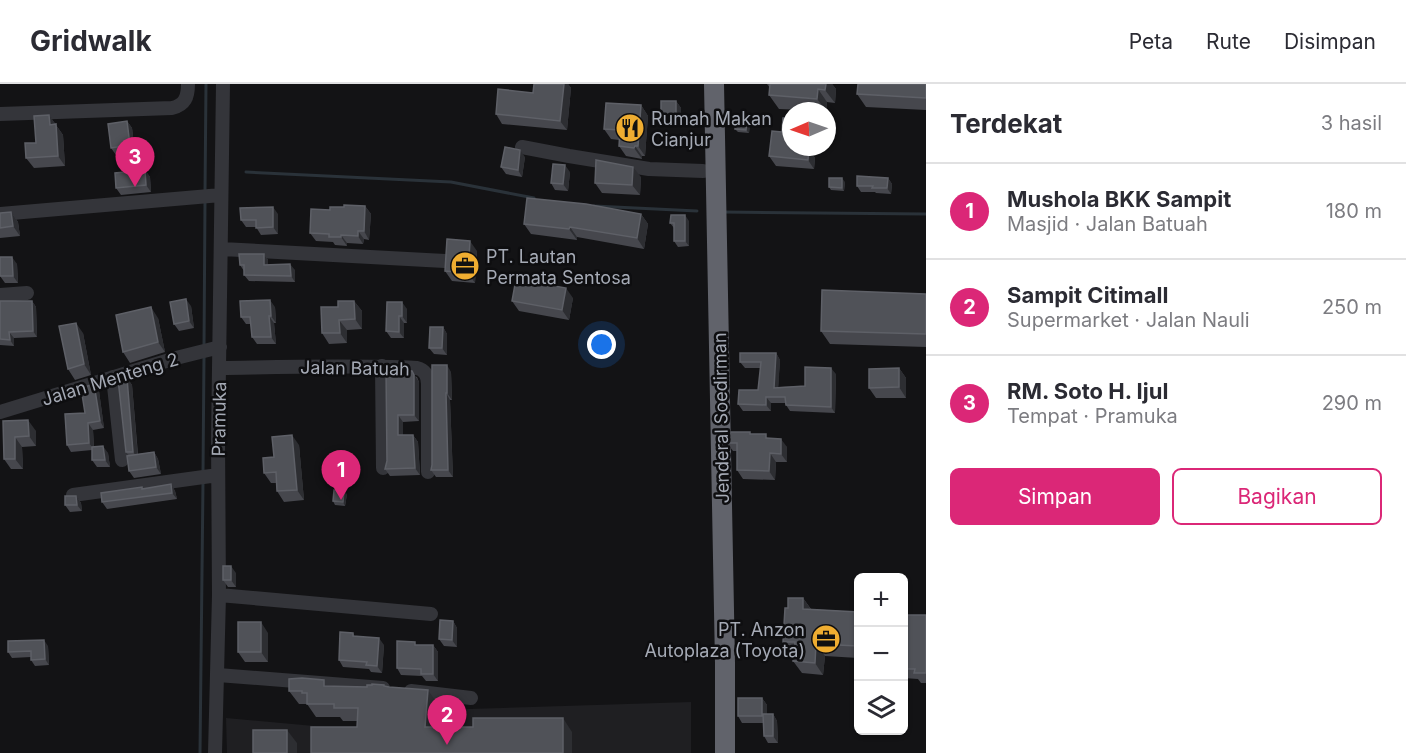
<!DOCTYPE html>
<html lang="id">
<head>
<meta charset="utf-8">
<style>
	:root { --surface:#fff; --page:#f2f2f3; --text:#2b2b33; --muted:#7c7c81; --line:#e1e1e2; --accent:#db2777 }
	body { margin:0; font-family:Inter,sans-serif; background:var(--page); color:var(--text) }
	.controls { position:absolute; right:18px; bottom:18px; display:grid; overflow:hidden; border-radius:9px; box-shadow:0 2px 4px #0004 }
	.controls button { width:54px; height:54px; display:grid; place-items:center; padding:0; border:0; border-bottom:2px solid var(--line); background:var(--surface); color:var(--text); font:30px sans-serif }
	.compass { position:absolute; left:782px; top:18px; width:54px; height:54px; border-radius:50%; background:var(--surface); box-shadow:0 2px 4px #0004; rotate:268deg }
	.you { position:absolute; left:602px; top:261px; width:21px; height:21px; margin:-15px; border:4px solid #fff; border-radius:50%; background:#1a73e8; box-shadow:0 0 0 9px #1a73e833 }
	.badge { display:grid; place-items:center; width:39px; height:39px; border-radius:50%; background:var(--accent); color:#fff; font-size:20px; font-weight:700 }
	.pin { position:absolute; translate:-50% -50px; filter:drop-shadow(0 2px 3px #0008) }
	.pin::after { content:''; position:absolute; top:32px; width:21px; height:18px; background:inherit; clip-path:polygon(0 0,100% 0,50% 100%) }
	.list { margin:0; padding:0; list-style:none }
	h2 { display:flex; justify-content:space-between; align-items:center; height:78px; margin:0; padding:0 24px; font-size:26px }
	h2 small { font-size:20px; font-weight:400; color:var(--muted) }
	.list li { display:grid; grid-template-columns:39px 1fr auto; gap:18px; align-items:center; box-sizing:border-box; height:96px; padding:0 24px; border-top:2px solid var(--line) }
	.list b { display:block; font-size:22px; white-space:nowrap }
	.list p { margin:0; font-size:20px; white-space:nowrap; color:var(--muted) }
	.list em { font-size:20px; font-style:normal; color:var(--muted) }
	.actions { display:flex; gap:12px; padding:18px 24px }
	.actions a { flex:1; padding:14px 0; border:2px solid var(--accent); border-radius:9px; text-align:center; font-size:21px; color:var(--accent) }
	.actions .main { background:var(--accent); color:#fff }
	.icon { flex:none; width:33px; height:33px; fill:none; stroke:currentColor; stroke-width:2; stroke-linecap:round; stroke-linejoin:round }
	.map { position:relative; flex:none; width:926px; height:669px; overflow:hidden }
	header { display:flex; align-items:center; gap:36px; box-sizing:border-box; height:84px; padding:0 30px; background:var(--surface); border-bottom:2px solid var(--line) }
	header strong { font-size:28px }
	nav { display:flex; gap:33px; margin-inline-start:auto; font-size:21px }
	main { display:flex }
	aside { flex:1; background:var(--surface) }
	.map>svg:first-child { display:block }
	.built { fill:#1f1f22 }
	.lines { fill:none; stroke-linecap:round; stroke-linejoin:round }
	.stream { stroke:#2a3239; stroke-width:3 }
	.minor { stroke:#34353a; stroke-width:14 }
	.highway { stroke:#61636b; stroke-width:20 }
	.wall { fill:#46474d }
	.shaded-wall { fill:#2d2e32 }
	.building { fill:#505258; stroke:#5e6067; stroke-width:1.5 }
	.labels { text-anchor:middle; dominant-baseline:central; stroke-width:5; stroke-linejoin:round; paint-order:stroke }
	.poi-label { font-size:18px; fill:#a5aab5; stroke:#0e0e10; text-anchor:start }
	.street-label { font-size:18px; fill:#a5aab5; stroke:#0e0e10 }
</style>
</head>
<body>
<header>
<strong>Gridwalk</strong>
<nav><a>Peta</a><a>Rute</a><a>Disimpan</a></nav>
</header>
<main>
<div class="map">
<svg width="926" height="669" viewBox="0 0 926 669">
	<rect width="100%" height="100%" fill="#131315"/>
	<!-- built -->
	<path class="built" d="M691,618V669H227L226,634L434,653L436,626Z"/>
	<g class="lines">
		<!-- stream -->
		<path class="stream" d="M246,88L451,98L534,114
			M205,108L206,0
			M594,122L697,127
			M723,128L926,130
			M204,263L205,118
			M203,388L204,272
			M200,669L203,398"/>
		<!-- minor -->
		<path class="minor" d="M0,30L172,24C185,21 188,13 188,0
			M522,63L569,72L649,85L703,87
			M0,130L221,111
			M222,165L445,177
			M0,211L27,209
			M382,282L383,384
			M220,284C286,283 351,281 417,284C425,286 428,292 428,300V388
			M113,293L122,376
			M0,328L176,274L220,263
			M73,411L218,391
			M219,511L431,530
			M218,591L383,604
			M411,607L471,614
			M215,669L219,511L218,355L223,0"/>
		<!-- highway -->
		<path class="highway" d="M714,0L725,579V669"/>
	</g>
	<!-- wall -->
	<path class="wall" d="M534,0H568L571,4L567,46L502,40L496,30L533,9Z
		M767,0H832L836,5L835,19L827,18V27L779,25L769,11L770,4Z
		M926,0V26L866,23L857,10Z
		M676,17L681,24V39H666L661,32Z
		M641,21L648,32L645,72H642V75L626,72L619,62V56L611,55L604,45Z
		M49,31L63,51L65,82L34,84L26,74L36,59Z
		M127,37L132,44L135,68L116,71L111,64Z
		M750,39L749,49L738,48L735,45Z
		M810,67L815,74L814,85L776,82L769,72Z
		M525,73L522,93L506,90L501,83Z
		M145,86L150,93L151,108L121,111L116,104Z
		M570,88L568,107L555,106L551,99Z
		M641,93L640,111L602,109L595,99Z
		M888,94L892,100L891,110L876,109L875,108H861L857,102Z
		M845,98L844,107L831,106L829,103Z
		M365,122L371,130L369,156L364,155L363,160L347,159V162L335,161L333,158L316,157L310,149L330,126L344,123Z
		M11,128L18,138L20,152L0,154V129Z
		M278,130V150L261,151L256,143H246L241,136Z
		M641,130L648,140L644,165L577,153V156L531,150L524,140Z
		M689,137V162L678,163L674,157V144L670,139Z
		M477,167L475,199L452,197L445,187Z
		M264,170L268,176V181L295,186V198L249,197L244,191V187L240,181Z
		M0,173L17,180L18,199H5L0,192Z
		M926,210V263L830,260L821,247Z
		M573,214L569,236L519,227L512,217Z
		M32,217L36,223L37,253L14,254V262L0,261V243Z
		M354,217L362,227V245L347,246V259L329,260L322,249L338,223Z
		M387,218L407,225V239H404V254H391L386,247Z
		M191,222L194,244L179,247L174,240Z
		M275,223L276,239H274L276,260H257L252,253L251,240H246L241,233Z
		M158,234L165,268L130,279L123,268Z
		M443,243L447,250V271L434,270L429,264Z
		M83,249L91,291L75,296L68,285Z
		M776,269L780,276L778,303L805,302L836,290L835,329L790,327L786,321V319H771V327H743L738,320L758,306L761,284H745L740,278Z
		M432,281L451,288L452,316H450L453,393H436L431,386L432,381Z
		M899,284L906,294V314H876L869,304Z
		M386,285L417,293L419,298V337L403,338V351H413L418,358L420,391L390,392L385,385L387,377Z
		M127,294L132,301L138,370L154,368L158,375L161,390L134,394L129,387V372L126,368Z
		M94,300L99,307L104,344L93,346L94,363L108,369L110,383H97L92,376V366L71,368L67,361L85,329Z
		M3,337L36,347V362L22,363L23,385H11L4,375Z
		M751,350L770,354L787,363V378H776L775,396L743,395L737,386V367H733L727,359Z
		M299,361L304,416L284,418L277,407L276,399H271L264,389L274,373Z
		M171,400L175,407L177,415L107,425L102,418L142,403L144,405Z
		M347,410L345,422L335,421L333,417Z
		M76,412L81,419L82,427L70,428L65,421Z
		M236,489V503H228L223,496Z
		M803,514L811,525L858,528V574L825,572L823,591L802,589L793,577L794,570H792L783,558L788,524Z
		M903,531H926V599H921L918,595L903,594Z
		M453,537L457,544V563L444,562L439,555Z
		M268,549V578H245L238,568Z
		M353,549L355,553L384,561L382,589L371,588L369,585L343,583L339,576Z
		M418,561H433L438,568V597H426L422,592L401,591L397,584Z
		M48,562L49,581L35,582L31,576V573L12,574L8,568Z
		M329,602L386,603L437,619L435,643L572,648L357,643L358,637H343L340,633H316L307,620H299L289,607Z
		M762,614L767,621V630H773L777,637L778,659H768L764,652L763,639H742L738,632Z"/>
	<!-- shaded-wall -->
	<path class="shaded-wall" d="M564,0H568L571,4L567,46L560,37Z
		M824,0H832L836,5L835,19L825,6Z
		M818,5L827,18V27L817,15Z
		M676,17L681,24V39L676,32Z
		M641,21L648,32L645,72L638,62Z
		M49,31L63,51L65,82L58,72L50,41Z
		M747,35L750,39L749,49L746,46Z
		M127,37L132,44L135,68L130,61Z
		M635,62L642,72V75L634,64Z
		M803,63H811L810,67L815,74L814,85L808,76Z
		M520,66L525,73L522,93L518,86Z
		M565,81L570,88L568,107L563,100Z
		M633,83L641,93L640,111L632,101Z
		M145,86L150,93L151,108L146,101Z
		M842,94L845,98L844,107L842,104Z
		M888,94L892,100L891,110L887,104Z
		M365,122L371,130L369,156L364,147Z
		M273,123L278,130V150L273,143Z
		M11,128L18,138L20,152L13,142Z
		M641,130L648,140L644,165L637,154Z
		M685,131L689,137V162L685,157Z
		M570,143L577,153V156L569,145Z
		M358,147L364,155L363,160L358,152Z
		M341,151L347,159V162L341,153Z
		M470,157L477,167L475,199L468,189Z
		M264,170L268,176V188L264,181Z
		M12,173L17,180L18,199L13,192Z
		M290,180L295,186V198L291,192Z
		M566,204L573,214L569,236L562,226Z
		M186,215L191,222L194,244L189,237Z
		M270,216L275,223L276,239L271,232Z
		M32,217L36,223L37,253L33,247Z
		M354,217L362,227V245L355,235Z
		M402,218L407,225V239L402,232Z
		M151,223L158,234L165,268L158,258Z
		M269,232L274,239L276,260L271,253Z
		M399,232L404,239V254L399,248Z
		M339,236L347,246V259L340,249Z
		M76,239L83,249L91,291L84,280Z
		M443,243L447,250V271L442,264Z
		M9,248L14,254V262L10,256Z
		M776,269L780,276L778,310L774,304Z
		M447,281L451,288L452,316L447,309Z
		M831,284L836,290L835,329L831,323Z
		M899,284L906,294V314L899,303Z
		M412,287L419,298V337L414,331Z
		M127,294L132,301L138,374L133,368Z
		M94,300L99,307L104,344L100,337Z
		M446,309L450,316L453,393L448,386Z
		M766,313L771,319V327L766,321Z
		M398,331L403,338V358L398,351Z
		M28,336L36,347V362L29,352Z
		M88,339L93,346L94,366L89,359Z
		M292,351L299,361L304,416L297,406Z
		M413,351L418,358L420,391L415,384Z
		M15,353L22,363L23,385L15,375Z
		M781,355L787,363V378L781,370Z
		M103,362L108,369L110,383L105,376Z
		M154,368L158,375L161,390L156,383Z
		M770,369L776,378L775,396L769,387Z
		M171,400L175,407L177,415L172,409Z
		M344,407L347,410L345,422L343,418Z
		M76,412L81,419L82,427L77,421Z
		M231,482L236,489V503L231,496Z
		M803,514L812,527L803,525Z
		M453,537L457,544V563L452,556Z
		M261,538L268,549V578L261,568Z
		M379,554L384,561L382,589L377,582Z
		M44,556L48,562L49,581L45,575Z
		M816,560L825,572L823,591L815,579Z
		M433,561L438,568V597L433,590Z
		M428,606L437,619L434,656L425,643Z
		M762,614L767,621V639L762,632Z
		M773,630L777,637L778,659L773,652Z
		M563,634L572,648V669H563Z
		M287,646L297,659V669H287Z"/>
	<!-- building -->
	<path class="building" d="M534,0H564L560,37L496,30L498,5L533,9Z
		M770,0H826L825,6L818,5L817,15L769,11Z
		M858,0H926V14L857,10Z
		M661,17H676V32H661Z
		M606,19L641,21L638,62H635L634,64L619,62L620,46L604,45Z
		M49,31L50,41L56,40L58,72L26,74L25,59H36L34,32Z
		M736,34L747,35L746,46L735,45Z
		M783,34H791V63H803V64H809L808,76L769,72L772,47L782,48Z
		M127,37L130,61L111,64L108,40Z
		M505,63L520,66L518,86L501,83Z
		M596,76L633,83L632,101L595,99Z
		M553,80L565,81L563,100L551,99Z
		M145,86L146,101L116,104L115,89Z
		M857,92L888,94L887,104H872L873,102H857Z
		M829,94H842V104L829,103Z
		M527,114L586,120L641,130L637,154L570,143L569,145L524,140Z
		M344,121L365,122L364,147H358V152L341,151V153H329V150L310,149L311,125L330,126V123H344Z
		M273,123V143L256,144V136H241L240,124Z
		M11,128L13,142L0,144V129Z
		M671,131H685V157H674V139H670Z
		M447,155L470,157L468,189L445,187Z
		M239,170H264V181L290,180L291,192L244,191V181H240Z
		M0,173H12L13,192H0Z
		M516,195L566,204L562,226L512,217Z
		M822,206L926,210V250L821,247Z
		M186,215L189,237L174,240L170,218Z
		M270,216L271,232H269L271,253H252L250,233H241L240,217Z
		M0,217H32L33,247L9,248L10,256L0,255Z
		M338,217H354L355,235L339,236L340,249H322L321,223H338Z
		M387,218H402V232H399V248L386,247Z
		M151,223L158,258L123,268L116,231Z
		M76,239L84,280L68,285L59,242Z
		M430,243H443L442,264H429Z
		M740,269H776L774,304L805,302V283L831,284V323L786,321L785,313H766V321L738,320L739,306H758L761,278H740Z
		M432,281H447V309H446L448,386H431L432,381Z
		M899,284V303L869,304V285Z
		M386,285L412,287L414,291V331H398V351H413L415,384L385,385L387,377Z
		M127,294L133,368H126L118,295Z
		M94,300L100,337L88,339L89,359L67,361L65,330L85,329L81,304Z
		M28,336L29,352L15,353V375H4L3,337Z
		M727,348H750V350H766V354L781,355V370L770,369L769,387L737,386V359H727Z
		M292,351L297,406L277,407L276,388L264,389L263,374L274,373L272,353Z
		M103,362L105,376H92V363Z
		M154,368L156,383L129,387L127,372Z
		M171,400L172,409L102,418L101,409L142,403V405Z
		M334,406L344,407L343,418L333,417Z
		M65,412H76L77,421H65Z
		M223,482H231V496H223Z
		M788,514H803V525L858,528V562L816,560L815,579L793,577L795,558H783L785,524H788Z
		M903,531H926V589H914L915,585H903Z
		M440,536L453,537L452,556L439,555Z
		M238,538H261V568H238Z
		M340,548L353,549V552L379,554L377,582L366,581L367,578L339,576Z
		M44,556L45,575L31,576V567L8,568V557Z
		M397,557L415,558V561H433V590H421V585L397,584Z
		M302,594L324,596V602L367,603V601H372V600L384,601V602L389,603L428,606L425,643H473V634H563V669H311V643H357L358,624H334V620H307V609H302V607H289V595Z
		M738,614H762V632H738Z
		M763,630H773V652H764Z
		M253,646H287V669H253Z"/>
	<!-- icons -->
	<defs>
		<g id="restaurant-disc" transform="scale(1.5)"><circle r="9.5" fill="#efad31" stroke="#0e0e10"/><path d="M-5-6h1v4h1v-4h1v4h1v-4h1v5L-1.5 .5V6h-2V.5L-5-1ZM5-6V6H3V1.5H1.5Q1.5-4 5-6Z" fill="#111"/></g>
		<g id="office-disc" transform="scale(1.5)"><circle r="9.5" fill="#efad31" stroke="#0e0e10"/><path d="M-6-3h4V-5.5h4V-3h4V5H-6ZM-1-4.5V-3h2v-1.5ZM-6 0V1H6V0Z" fill="#111"/></g>
	</defs>
	<g fill-rule="evenodd">
		<use href="#restaurant-disc" x="630" y="44"/>
		<use href="#office-disc" x="465" y="182"/>
		<use href="#office-disc" x="826" y="555"/>
	</g>
	<g class="labels">
		<!-- poi labels -->
		<g class="poi-label">
			<text x="651" y="34">Rumah Makan<tspan x="651" dy="21">Cianjur</tspan></text>
			<text x="486" y="172">PT. Lautan<tspan x="486" dy="21">Permata Sentosa</tspan></text>
			<text x="805" y="545" text-anchor="end">PT. Anzon<tspan x="805" dy="21">Autoplaza (Toyota)</tspan></text>
		</g>
		<!-- street labels -->
		<g class="street-label">
			<text transform="translate(355 284) rotate(1)">Jalan Batuah</text>
			<text transform="translate(110 295) rotate(-17)">Jalan Menteng 2</text>
			<text transform="translate(721 334) rotate(-91)">Jenderal Soedirman</text>
			<text transform="translate(219 335) rotate(-89)">Pramuka</text>
		</g>
	</g>
</svg>
<div class="controls">
<button>+</button>
<button>−</button>
<button><svg class="icon" aria-label="layers" viewBox="0 0 24 24"><path d="M12 4l9 5-9 5-9-5zM3 14l9 5 9-5"/></svg></button>
</div>
<svg class="compass" viewBox="-18 -18 36 36"><path d="M0-13l5 13h-10z" fill="#e53935"/><path d="M0 13l5-13h-10z" fill="#7c7c81"/></svg>
<div class="you"></div>
<div class="pin badge" style="left:341px;top:416px">1</div>
<div class="pin badge" style="left:447px;top:661px">2</div>
<div class="pin badge" style="left:135px;top:103px">3</div>
</div>
<aside>
<h2>Terdekat<small>3 hasil</small></h2>
<ul class="list">
<li><span class="badge">1</span><div><b>Mushola BKK Sampit</b><p>Masjid · Jalan Batuah</p></div><em>180 m</em></li>
<li><span class="badge">2</span><div><b>Sampit Citimall</b><p>Supermarket · Jalan Nauli</p></div><em>250 m</em></li>
<li><span class="badge">3</span><div><b>RM. Soto H. Ijul</b><p>Tempat · Pramuka</p></div><em>290 m</em></li>
</ul>
<div class="actions"><a class="main">Simpan</a><a>Bagikan</a></div>
</aside>
</main>
</body>
</html>
